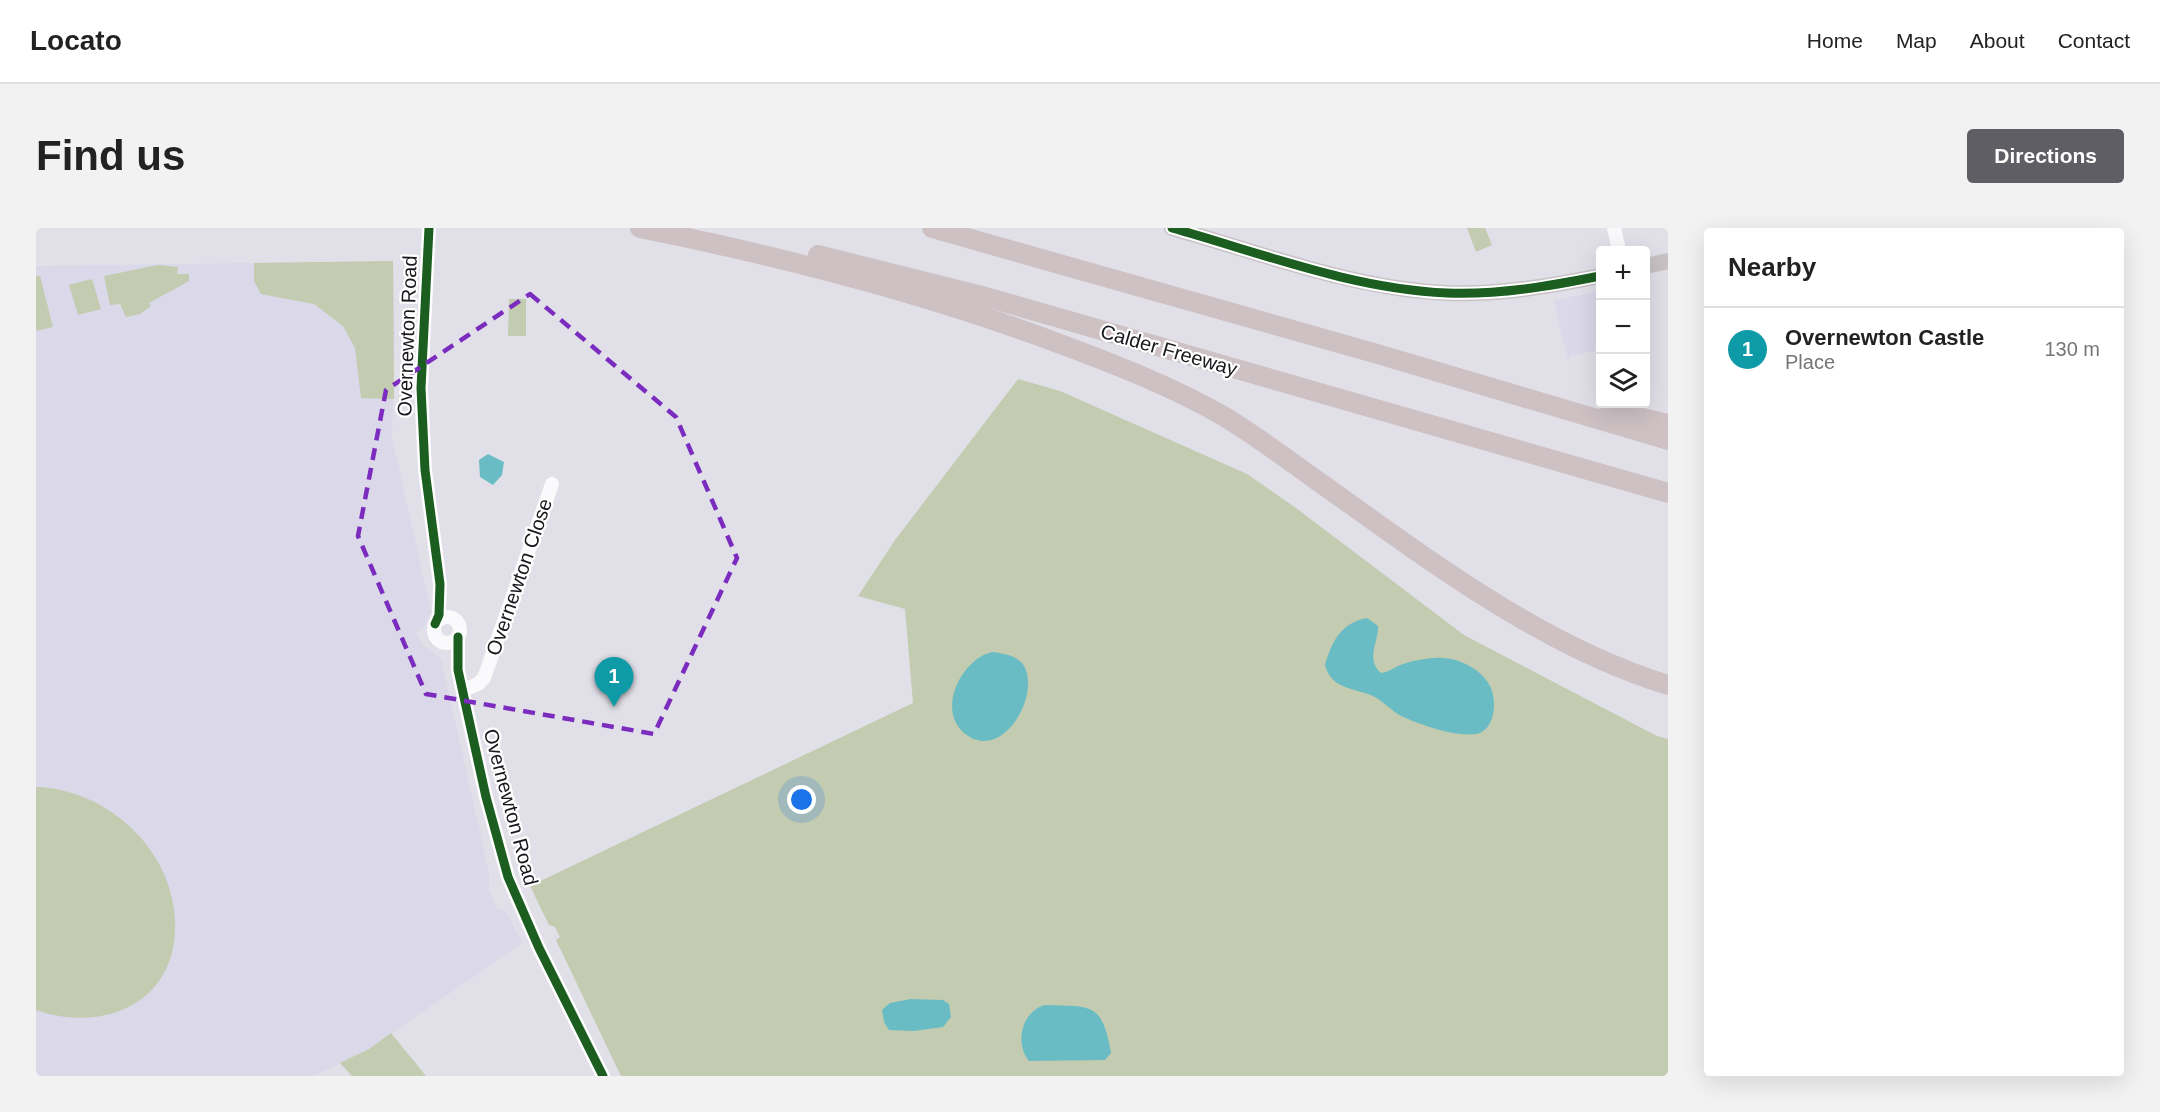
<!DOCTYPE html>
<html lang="en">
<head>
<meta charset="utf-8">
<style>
	:root { --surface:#fff; --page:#f2f2f2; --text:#222; --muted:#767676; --line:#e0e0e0; --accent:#5e5e64 }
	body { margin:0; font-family:Arial,sans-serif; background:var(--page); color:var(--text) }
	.controls { position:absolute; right:18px; top:18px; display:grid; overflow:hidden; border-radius:6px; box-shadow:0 6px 24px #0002 }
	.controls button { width:54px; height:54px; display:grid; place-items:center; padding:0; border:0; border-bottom:2px solid var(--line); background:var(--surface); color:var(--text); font:30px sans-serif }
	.you { position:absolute; left:766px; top:572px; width:21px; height:21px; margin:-15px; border:4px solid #fff; border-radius:50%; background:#1a73e8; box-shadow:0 0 0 9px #1a73e833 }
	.badge { display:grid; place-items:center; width:39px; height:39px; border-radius:50%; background:var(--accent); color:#fff; font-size:20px; font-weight:700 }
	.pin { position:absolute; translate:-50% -50px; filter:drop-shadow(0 2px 3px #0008) }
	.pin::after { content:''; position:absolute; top:32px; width:21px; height:18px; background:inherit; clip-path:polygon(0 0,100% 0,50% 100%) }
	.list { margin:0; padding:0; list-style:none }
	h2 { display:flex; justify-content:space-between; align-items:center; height:78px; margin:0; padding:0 24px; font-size:26px }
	h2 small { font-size:20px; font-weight:400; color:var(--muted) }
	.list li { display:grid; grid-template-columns:39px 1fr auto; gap:18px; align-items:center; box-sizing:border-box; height:84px; padding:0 24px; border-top:2px solid var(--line) }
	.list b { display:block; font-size:22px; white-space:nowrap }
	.list p { margin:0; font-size:20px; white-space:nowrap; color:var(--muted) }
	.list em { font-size:20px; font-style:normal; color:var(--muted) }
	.icon { flex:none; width:33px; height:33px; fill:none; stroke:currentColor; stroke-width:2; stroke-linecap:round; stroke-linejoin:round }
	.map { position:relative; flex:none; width:1632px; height:848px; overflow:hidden; border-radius:6px }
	header { display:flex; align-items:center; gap:36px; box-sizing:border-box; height:84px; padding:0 30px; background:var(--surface); border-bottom:2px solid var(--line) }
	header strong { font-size:28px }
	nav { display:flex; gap:33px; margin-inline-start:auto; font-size:21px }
	.intro { display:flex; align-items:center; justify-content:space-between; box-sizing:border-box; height:144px; padding:0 36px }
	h1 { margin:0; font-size:42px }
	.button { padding:15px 27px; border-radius:6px; background:var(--accent); color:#fff; font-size:21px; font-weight:700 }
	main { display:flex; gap:36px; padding:0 36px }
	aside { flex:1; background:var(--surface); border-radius:6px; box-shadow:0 6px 24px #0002 }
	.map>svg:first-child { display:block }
	.built { fill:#dad8e9 }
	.green { fill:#c3cbb0 }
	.water { fill:#6abcc4 }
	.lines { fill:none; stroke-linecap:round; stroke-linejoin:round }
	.minor { stroke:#fafafc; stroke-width:14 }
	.major { stroke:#c9c2c4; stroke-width:16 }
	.highway { stroke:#cdc1c4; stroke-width:20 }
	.cycleway-casing { stroke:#fff; stroke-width:13 }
	.cycleway { stroke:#1b5e20; stroke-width:9 }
	.marked { fill:none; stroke:#7b2cbf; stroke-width:4.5; stroke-dasharray:12 8; stroke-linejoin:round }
	.labels { text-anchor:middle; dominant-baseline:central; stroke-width:4.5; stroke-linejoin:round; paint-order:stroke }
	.street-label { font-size:20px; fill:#18181d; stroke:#fff }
</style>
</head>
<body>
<header>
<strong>Locato</strong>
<nav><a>Home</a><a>Map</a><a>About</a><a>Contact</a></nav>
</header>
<div class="intro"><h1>Find us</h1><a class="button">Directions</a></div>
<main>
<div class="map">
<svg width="1632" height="848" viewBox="0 0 1632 848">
	<rect width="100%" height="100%" fill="#e1e0e8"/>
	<!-- built -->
	<path class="built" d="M357,33L359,98L356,210L395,383L387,400L380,405L387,417L405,431L453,645V663L461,681L470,683L486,715L333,821L278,848H0V38Z
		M1564,63V122L1534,128L1532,134L1518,72Z"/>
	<!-- green -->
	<path class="green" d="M1431,0H1449L1456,17L1440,24Z
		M357,33L358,171L325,170L319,120L307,98L278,76L225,66L218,53V35Z
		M122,37L142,39L141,46H153V53L113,75L115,78L104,86L90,89L84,76L74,77L68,48Z
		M0,48H4L17,99L0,103Z
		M56,51L65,81L42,87L33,57Z
		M473,71H490V108H472Z
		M982,151L1024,163L1211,246L1260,280L1428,407L1621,508L1632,511V848H585L520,712L524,709L519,699L513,697L494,658L877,475L869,381L822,368L859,312Z
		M0,559C73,561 141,625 139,700C138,777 65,805 0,782Z
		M355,805L390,848H316L304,835L333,821Z"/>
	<!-- water -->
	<path class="water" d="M452,226L468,234L466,247L457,257L444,249L443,232Z
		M1331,390L1342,398C1343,413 1329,431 1345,445C1352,444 1356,441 1362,438C1374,433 1394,429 1407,430C1425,431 1447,442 1455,460C1461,474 1459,503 1440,506C1418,509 1385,497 1365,488C1356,483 1348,474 1339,469C1319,459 1296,463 1289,437C1296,413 1305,395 1331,390Z
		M956,424C965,425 979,427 986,435C1008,463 966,539 927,504C901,480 926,431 956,424Z
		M875,771L907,772L913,776L915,789L907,799L878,803L853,802L848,794L846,782L854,775Z
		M1009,777C1055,779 1066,773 1075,825L1069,832L993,833C978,815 986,783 1009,777Z"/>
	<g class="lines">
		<!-- minor -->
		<path class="minor" d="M393,0L385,160L389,242L404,356L403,387L399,396
			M1578,0L1583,22
			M398 402a13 13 0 1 1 26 0a13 13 0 1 1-26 0Z
			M422,409V442L450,569L472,649L503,720L567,848
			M427,462L442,456L448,450L516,256"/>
		<!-- major -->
		<path class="major" d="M1136,0C1225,25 1317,61 1411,65C1463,67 1514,58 1564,48
			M1610,38L1632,33"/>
		<!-- highway -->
		<path class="highway" d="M604,0C748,29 890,65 1027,117C1083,138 1137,159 1189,189C1222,209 1252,232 1283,254C1390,330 1505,418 1632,457
			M896,0L1338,125L1632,212
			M782,27L950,69L1632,265
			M1573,182L1632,196"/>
		<!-- cycleway casing -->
		<g class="cycleway-casing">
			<path id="cycleway" d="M393,0L385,160L389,242L404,356L403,387L399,396
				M1136,0C1225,25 1317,61 1411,65C1463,67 1514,58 1564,48
				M422,409V442L450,569L472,649L503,720L567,848"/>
		</g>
		<!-- cycleway -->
		<use href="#cycleway" class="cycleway"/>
	</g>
	<!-- marked area -->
	<path class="marked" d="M494,66L640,189L701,330L618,506L390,466L322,308L350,162Z"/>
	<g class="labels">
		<!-- street labels -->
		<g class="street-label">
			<text transform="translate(371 108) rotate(-88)">Overnewton Road</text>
			<text transform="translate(1133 122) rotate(16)">Calder Freeway</text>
			<text transform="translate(483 349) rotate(-71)">Overnewton Close</text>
			<text transform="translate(475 579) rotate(75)">Overnewton Road</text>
		</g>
	</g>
</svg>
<div class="controls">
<button>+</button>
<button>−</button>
<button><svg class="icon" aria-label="layers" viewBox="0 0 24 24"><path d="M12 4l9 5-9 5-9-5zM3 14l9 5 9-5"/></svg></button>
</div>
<div class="you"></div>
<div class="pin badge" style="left:578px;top:479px;background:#0f9aa8">1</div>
</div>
<aside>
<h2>Nearby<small></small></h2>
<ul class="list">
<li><span class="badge" style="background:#0f9aa8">1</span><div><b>Overnewton Castle</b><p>Place</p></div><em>130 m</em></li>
</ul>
</aside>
</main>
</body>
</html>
